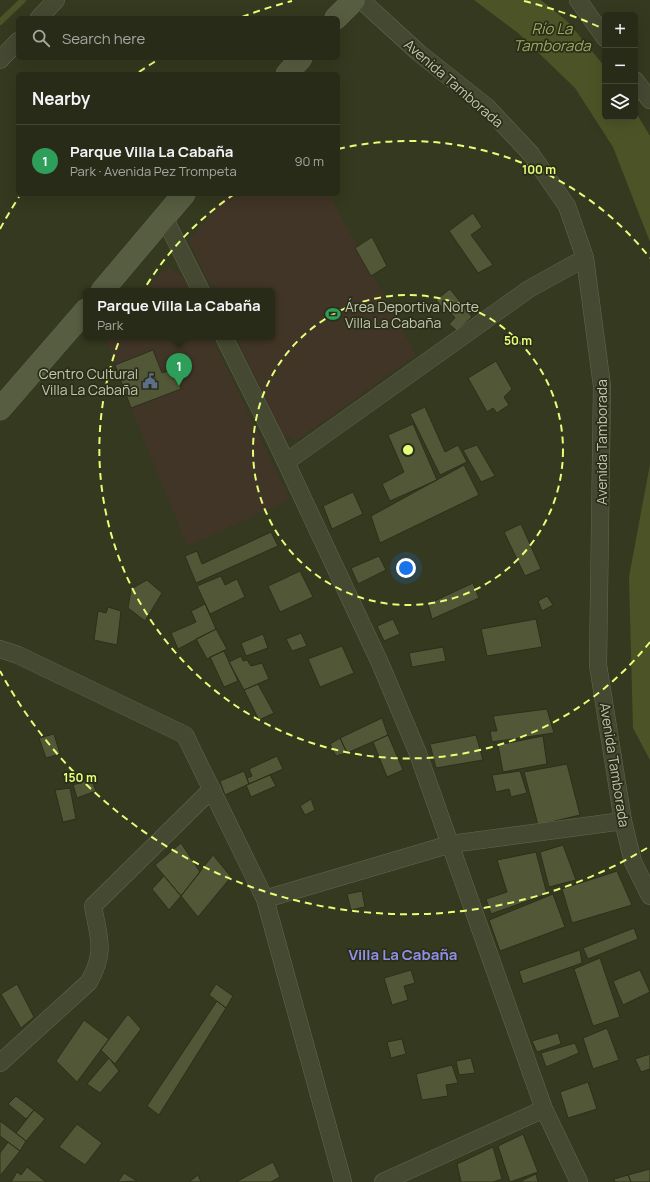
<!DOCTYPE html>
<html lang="en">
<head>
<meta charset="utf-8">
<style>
	:root { --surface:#282b17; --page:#303320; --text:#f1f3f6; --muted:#a5a7a1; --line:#444736; --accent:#8c9099 }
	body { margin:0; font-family:Manrope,sans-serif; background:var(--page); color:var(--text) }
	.controls { position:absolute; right:12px; top:12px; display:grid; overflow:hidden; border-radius:6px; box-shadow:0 4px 16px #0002 }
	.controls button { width:36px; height:36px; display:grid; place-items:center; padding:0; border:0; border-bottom:1px solid var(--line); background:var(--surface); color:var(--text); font:20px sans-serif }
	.you { position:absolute; left:406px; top:568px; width:14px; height:14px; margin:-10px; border:3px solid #fff; border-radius:50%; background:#1a73e8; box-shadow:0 0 0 6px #1a73e833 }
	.badge { display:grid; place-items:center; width:26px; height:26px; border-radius:50%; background:var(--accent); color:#fff; font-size:13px; font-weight:700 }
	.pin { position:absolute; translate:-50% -33px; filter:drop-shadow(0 1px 2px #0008) }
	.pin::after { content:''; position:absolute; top:21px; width:14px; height:12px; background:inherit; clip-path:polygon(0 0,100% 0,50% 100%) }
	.popup { position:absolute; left:83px; top:288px; width:192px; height:52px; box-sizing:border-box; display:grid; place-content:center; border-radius:6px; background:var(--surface); filter:drop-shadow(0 1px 3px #0005); font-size:13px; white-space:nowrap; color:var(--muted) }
	.popup b { font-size:15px; color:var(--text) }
	.popup::after { content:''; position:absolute; left:50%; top:100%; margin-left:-8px; border:8px solid transparent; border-top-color:var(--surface) }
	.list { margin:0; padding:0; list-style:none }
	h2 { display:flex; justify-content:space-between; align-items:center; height:52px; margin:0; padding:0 16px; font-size:17px }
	h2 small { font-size:13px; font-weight:400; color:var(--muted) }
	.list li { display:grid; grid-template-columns:26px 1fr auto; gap:12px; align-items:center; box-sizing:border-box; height:72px; padding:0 16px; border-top:1px solid var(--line) }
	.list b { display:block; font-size:15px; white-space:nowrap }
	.list p { margin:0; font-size:13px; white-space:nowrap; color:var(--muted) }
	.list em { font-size:13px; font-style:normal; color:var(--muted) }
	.icon { flex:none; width:22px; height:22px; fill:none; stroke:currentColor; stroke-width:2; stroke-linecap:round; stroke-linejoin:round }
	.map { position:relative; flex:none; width:650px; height:1182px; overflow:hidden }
	.search { position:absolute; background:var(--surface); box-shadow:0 4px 16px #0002; left:16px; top:16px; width:324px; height:44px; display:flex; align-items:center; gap:10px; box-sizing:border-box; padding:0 14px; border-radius:6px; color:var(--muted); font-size:15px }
	.panel { position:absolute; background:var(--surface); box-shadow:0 4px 16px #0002; left:16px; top:72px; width:324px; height:124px; border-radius:6px }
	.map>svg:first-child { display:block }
	.green { fill:#403526 }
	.water { fill:#4c5427 }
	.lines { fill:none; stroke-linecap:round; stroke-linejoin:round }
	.stream { stroke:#4c5427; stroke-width:6 }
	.building { fill:#525737; stroke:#2c301a }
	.street-casing { stroke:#636750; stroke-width:18 }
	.secondary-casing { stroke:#636750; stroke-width:23 }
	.street { stroke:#454932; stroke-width:17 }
	.secondary { stroke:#575d40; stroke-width:22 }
	.ring { fill:none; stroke:#e5ff79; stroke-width:2; stroke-dasharray:7 5 }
	.labels { text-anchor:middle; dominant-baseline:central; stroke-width:3.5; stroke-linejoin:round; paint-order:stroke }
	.street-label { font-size:14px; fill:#c1c6ad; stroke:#2a2e18 }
	.poi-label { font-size:14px; fill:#c1c6ad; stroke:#2a2e18; text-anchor:start }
	.water-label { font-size:15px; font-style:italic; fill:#9da863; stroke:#2a2e18 }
	.neighbourhood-label { font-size:15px; font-weight:bold; fill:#908fe7; stroke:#2a2e18 }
	.centre { fill:#e5ff79; stroke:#2a2e18; stroke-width:2 }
	.ring-label { font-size:12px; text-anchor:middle; font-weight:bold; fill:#e5ff79; stroke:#2a2e18; stroke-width:3.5; stroke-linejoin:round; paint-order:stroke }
</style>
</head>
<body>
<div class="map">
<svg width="650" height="1182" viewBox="0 0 650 1182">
	<rect width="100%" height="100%" fill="#35391f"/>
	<!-- green -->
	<path class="green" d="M229,194H329L416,355L296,441L283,435L236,337H272V291H213L188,240Z
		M169,268C181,273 185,280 190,291H145L162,272Z
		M105,337H212L290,500L187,546L131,408Z"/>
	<!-- water -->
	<path class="water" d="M474,0H541L568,22L605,67V117H635V111L650,136V242L613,147L575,88L518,33Z
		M650,464V760L633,728L629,577Z"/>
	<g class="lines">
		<!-- stream -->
		<path class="stream" d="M0,22L23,0"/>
	</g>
	<!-- building -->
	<path class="building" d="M473,213L482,227L471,235L493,265L478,273L449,231Z
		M372,237L387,266L371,276L355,248Z
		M450,289L472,317L457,331L449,324L455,318L446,307L444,310L436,300Z
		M153,350L162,373L174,369L181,389L131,408L115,365Z
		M496,361L512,389L504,397L509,405L497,413L493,408L487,412L468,378Z
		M425,407L445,452L458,445L467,462L440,475L410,414Z
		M413,424L437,480L390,501L382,484L404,472L388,435Z
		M477,445L495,476L481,482L463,450Z
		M464,465L479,495L380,543L371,516Z
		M353,492L363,514L332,529L323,506Z
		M521,524L541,569L525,576L504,532Z
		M271,532L278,546L196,583L185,556L197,551L202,564Z
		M379,556L386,570L358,584L351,568Z
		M300,571L313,597L280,612L268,586Z
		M221,576L225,585L237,579L245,597L210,614L197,586Z
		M147,580L162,593L145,621L128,608L131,589Z
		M473,583L479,598L432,619L428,604Z
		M547,596L553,605L542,611L538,601Z
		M205,604L216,629L178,649L171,633L196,622L191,611Z
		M108,607L121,611L117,645L94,640L98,611L106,613Z
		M393,619L400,634L384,641L377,626Z
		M536,619L542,647L487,656L481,629Z
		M216,629L227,649L207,659L196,639Z
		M301,633L307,646L292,651L286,639Z
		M263,634L268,648L246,656L241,643Z
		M342,646L354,673L320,687L308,659Z
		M443,647L446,661L412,667L409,653Z
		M224,651L238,681L224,687L210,657Z
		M241,656L243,661L247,660L251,666L262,663L269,679L244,690L229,662Z
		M258,684L274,713L259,720L244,690Z
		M547,709L554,733L492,742L490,731H497L493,716Z
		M382,718L388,735L347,753L340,738Z
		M54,734L60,754L46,758L39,738Z
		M388,735L403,770L387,777L373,742Z
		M476,735L483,760L436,768L430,744Z
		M543,736L547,764L503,772L498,745Z
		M340,738L347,753L336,756L330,744Z
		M277,756L283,769L249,784L247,778L252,776L249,769Z
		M567,764L580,815L538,825L524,772Z
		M244,771L249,784L225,795L220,781Z
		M520,771L527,793L511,797L509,789L496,792L492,775Z
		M270,775L276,786L251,797L246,785Z
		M91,779L96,791L77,798L73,785Z
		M70,788L76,819L63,822L55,790Z
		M311,799L315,810L305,815L300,806Z
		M181,843L200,872L181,896L155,865Z
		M563,845L576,880L549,887L540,852Z
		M536,852L547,894L491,914L486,899L507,892L497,860Z
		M213,855L231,877L198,917L181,896Z
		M617,871L632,905L572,923L562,889Z
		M164,876L181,896L169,910L152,889Z
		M362,891L365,907L351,910L347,894Z
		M553,894L565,927L500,951L489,920Z
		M634,928L638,939L588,959L583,948Z
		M580,950L582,963L523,984L519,971Z
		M600,958L620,1017L593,1026L574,969Z
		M411,970L415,983L404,986L408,1000L392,1005L384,978Z
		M640,970L650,992L623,1005L613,981Z
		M17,984L34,1017L21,1028L1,994Z
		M216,984L233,996L226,1008L209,995Z
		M217,1001L226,1008L159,1115L147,1106Z
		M128,1014L141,1029L115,1064L101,1050Z
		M84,1020L109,1039L77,1082L56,1061Z
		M607,1028L619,1060L593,1069L583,1038Z
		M558,1033L561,1044L537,1052L532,1041Z
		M402,1039L406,1054L391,1058L387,1042Z
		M575,1043L579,1053L546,1067L541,1053Z
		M650,1054V1069L641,1072L635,1059Z
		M109,1058L119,1071L100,1093L87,1084Z
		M471,1058L475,1073L459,1075L456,1061Z
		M452,1065L458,1083L446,1085L448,1096L422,1100L416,1074Z
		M588,1082L597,1109L568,1118L560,1092Z
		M16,1096L34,1110L26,1119L8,1104Z
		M34,1110L45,1119L26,1141L16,1133Z
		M0,1121L26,1141L20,1151L0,1136Z
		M77,1124L102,1143L85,1165L59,1147Z
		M523,1134L538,1172L510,1182L498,1146Z
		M8,1142L20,1151L0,1176V1153Z
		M493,1147L502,1179L493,1182H461L457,1164Z
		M273,1162L280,1177L271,1182H236Z
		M27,1167L46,1182H11L17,1172L21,1175Z
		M650,1169V1182H631L628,1175Z
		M124,1173L137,1181L118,1182Z
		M536,1174L538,1182H519Z
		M198,1175L201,1182H189Z
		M628,1175L631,1182H615L614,1179Z"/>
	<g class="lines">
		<!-- street casing -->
		<g class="street-casing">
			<path id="street" d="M361,0L419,53L487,107L531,154L567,206L585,258L602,386L598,665L623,821L633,862L650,896
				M578,0L605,38
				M39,18L56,0
				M0,60L18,41
				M635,80L650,100
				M164,217L201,291
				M224,337L276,441L380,663L417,751L544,1109L579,1182
				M286,462L529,289L585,258
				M0,649L18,655L185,735L265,899L343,1182
				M265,899L451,844L623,821
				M0,1063L89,982C106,951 99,939 93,906L212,789
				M383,1182L544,1109"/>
		</g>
		<!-- secondary casing -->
		<g class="secondary-casing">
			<path id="secondary" d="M336,18L354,0
				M287,74L301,58
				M102,291L184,194
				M0,409L86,310"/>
		</g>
		<!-- street -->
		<use href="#street" class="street"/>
		<!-- secondary -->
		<use href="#secondary" class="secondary"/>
	</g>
	<!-- distance rings -->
	<g class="ring">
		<circle cx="408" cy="450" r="155"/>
		<path d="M650 642A309 309 0 1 1 233 195M338 149A309 309 0 0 1 650 258"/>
		<path d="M647 848A464 464 0 0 1 0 671M0 229A464 464 0 0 1 19 197M139 72A464 464 0 0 1 159 59M242 17A464 464 0 0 1 292 1M524 1A464 464 0 0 1 604 29"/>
	</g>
	<!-- icons -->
	<defs>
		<g id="stadium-bare" transform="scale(1.2)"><path d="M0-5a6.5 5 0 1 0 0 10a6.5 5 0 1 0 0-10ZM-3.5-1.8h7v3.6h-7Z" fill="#2e9e5b" stroke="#2a2e18" stroke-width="2.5" paint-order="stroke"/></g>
		<g id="civic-bare" transform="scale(1.2)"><path d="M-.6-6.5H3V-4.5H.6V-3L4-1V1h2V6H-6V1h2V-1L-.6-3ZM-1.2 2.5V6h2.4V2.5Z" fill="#5c6f8a" stroke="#2a2e18" stroke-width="2.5" paint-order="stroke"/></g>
	</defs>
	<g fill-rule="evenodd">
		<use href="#stadium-bare" x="333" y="314"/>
		<use href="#civic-bare" x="150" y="381"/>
	</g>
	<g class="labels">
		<!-- street labels -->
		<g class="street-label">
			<text transform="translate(454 83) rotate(41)">Avenida Tamborada</text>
			<text transform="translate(601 442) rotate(-90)">Avenida Tamborada</text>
			<text transform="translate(615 765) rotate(81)">Avenida Tamborada</text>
		</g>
		<!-- poi labels -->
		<g class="poi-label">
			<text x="345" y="306">Área Deportiva Norte<tspan x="345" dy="16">Villa La Cabaña</tspan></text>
			<text x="138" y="373" text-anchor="end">Centro Cultural<tspan x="138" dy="16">Villa La Cabaña</tspan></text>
		</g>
		<!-- water labels -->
		<g class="water-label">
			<text x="552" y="28">Río La<tspan x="552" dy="17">Tamborada</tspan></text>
		</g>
		<!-- neighbourhood labels -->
		<g class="neighbourhood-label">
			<text x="403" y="954">Villa La Cabaña</text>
		</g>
	</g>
	<circle cx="408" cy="450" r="6" class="centre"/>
	<g class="ring-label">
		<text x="539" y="174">100 m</text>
		<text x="518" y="345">50 m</text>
		<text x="80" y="782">150 m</text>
	</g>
</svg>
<div class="controls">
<button>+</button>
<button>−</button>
<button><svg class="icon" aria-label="layers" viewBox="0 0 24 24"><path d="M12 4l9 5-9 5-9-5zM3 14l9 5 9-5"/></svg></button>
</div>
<div class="you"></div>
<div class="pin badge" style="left:179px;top:386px;background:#2e9e5b">1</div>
<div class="popup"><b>Parque Villa La Cabaña</b>Park</div>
<div class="search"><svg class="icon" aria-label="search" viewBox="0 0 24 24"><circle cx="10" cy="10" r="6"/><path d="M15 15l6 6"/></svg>Search here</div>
<section class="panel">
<h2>Nearby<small></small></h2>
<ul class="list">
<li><span class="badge" style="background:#2e9e5b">1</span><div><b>Parque Villa La Cabaña</b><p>Park · Avenida Pez Trompeta</p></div><em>90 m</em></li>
</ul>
</section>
</div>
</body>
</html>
